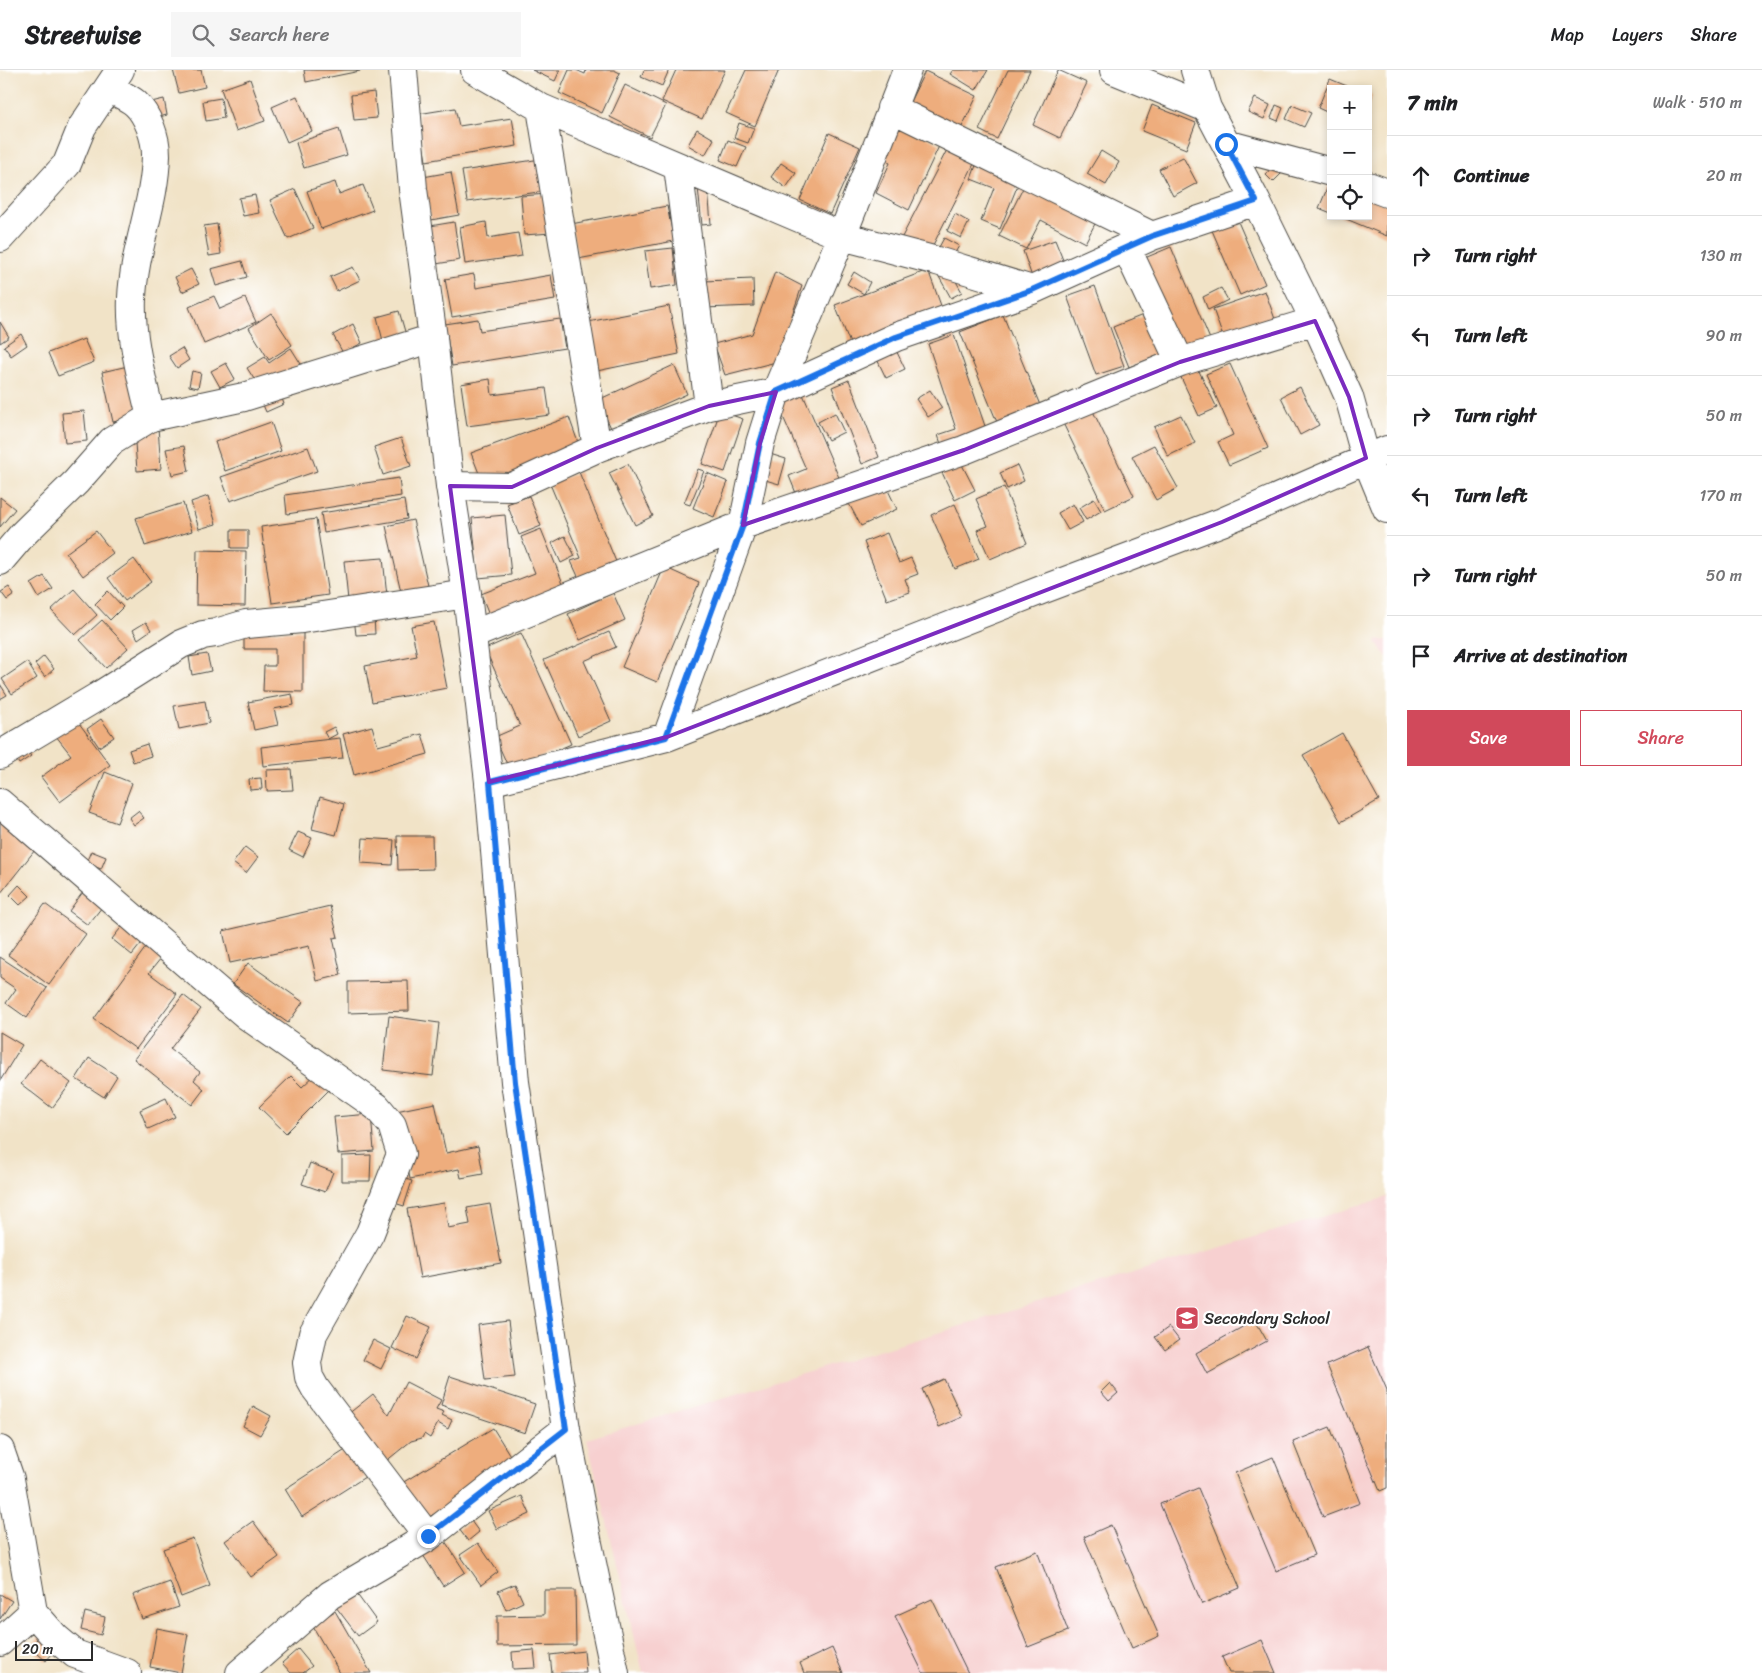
<!DOCTYPE html>
<html lang="en">
<head>
<meta charset="utf-8">
<style>
	:root { --surface:#fff; --page:#f6f6f6; --text:#202124; --muted:#757577; --line:#e0e0e0; --accent:#d1495b }
	body { margin:0; font-family:Sriracha,sans-serif; background:var(--page); color:var(--text) }
	.controls { position:absolute; right:15px; top:15px; display:grid; overflow:hidden; border-radius:0px; box-shadow:0 2px 8px #0003 }
	.controls button { width:45px; height:45px; display:grid; place-items:center; padding:0; border:0; border-bottom:1px solid var(--line); background:var(--surface); color:var(--text); font:25px sans-serif }
	.scale { position:absolute; left:15px; bottom:12px; width:78px; box-sizing:border-box; padding-left:5px; border:2px solid #2b2b2b; border-top:0; font-size:14px; line-height:18px; white-space:nowrap; color:#2b2b2b; -webkit-text-stroke:4px #fff; paint-order:stroke }
	.stop { position:absolute; width:15px; height:15px; margin:-11px; border:4px solid #1a73e8; border-radius:50%; background:#fff }
	.stop.end { background:#1a73e8; border-color:#fff; box-shadow:0 1px 5px #0008 }
	.list { margin:0; padding:0; list-style:none }
	h2 { display:flex; justify-content:space-between; align-items:center; height:65px; margin:0; padding:0 20px; font-size:21px }
	h2 small { font-size:16px; font-weight:400; color:var(--muted) }
	.list li { display:grid; grid-template-columns:32px 1fr auto; gap:15px; align-items:center; box-sizing:border-box; height:80px; padding:0 20px; border-top:1px solid var(--line) }
	.list b { display:block; font-size:19px; white-space:nowrap }
	.list em { font-size:16px; font-style:normal; color:var(--muted) }
	.actions { display:flex; gap:10px; padding:15px 20px }
	.actions a { flex:1; padding:11px 0; border:1px solid var(--accent); border-radius:0px; text-align:center; font-size:18px; color:var(--accent) }
	.actions .main { background:var(--accent); color:#fff }
	.icon { flex:none; width:28px; height:28px; fill:none; stroke:currentColor; stroke-width:2; stroke-linecap:round; stroke-linejoin:round }
	.map { position:relative; flex:none; width:1387px; height:1603px; overflow:hidden }
	header { display:flex; align-items:center; gap:30px; box-sizing:border-box; height:70px; padding:0 25px; background:var(--surface); border-bottom:1px solid var(--line) }
	header strong { font-size:24px }
	nav { display:flex; gap:28px; margin-inline-start:auto; font-size:18px }
	.search { width:350px; height:45px; background:var(--page); display:flex; align-items:center; gap:12px; box-sizing:border-box; padding:0 18px; border-radius:0px; color:var(--muted); font-size:19px }
	main { display:flex }
	aside { flex:1; background:var(--surface) }
	.map>svg:first-child { display:block }
	.built { fill:#f7d0d0 }
	.building { fill:#eead7d }
	.lines { fill:none; stroke-linecap:round; stroke-linejoin:round }
	.minor-casing { stroke:#494742; stroke-width:30 }
	.major-casing { stroke:#494742; stroke-width:30 }
	.minor { stroke:#fff; stroke-width:28 }
	.major { stroke:#fff; stroke-width:28 }
	.route { stroke:#1a73e8; stroke-width:6 }
	.marked { fill:none; stroke:#7b2cbf; stroke-width:4; stroke-linejoin:round }
	.labels { text-anchor:middle; dominant-baseline:central; stroke-width:4.5; stroke-linejoin:round; paint-order:stroke }
	.poi-label { font-size:16px; fill:#2b2b2b; stroke:#fff; text-anchor:start }
</style>
</head>
<body>
<header>
<strong>Streetwise</strong>
<div class="search"><svg class="icon" aria-label="search" viewBox="0 0 24 24"><circle cx="10" cy="10" r="6"/><path d="M15 15l6 6"/></svg>Search here</div>
<nav><a>Map</a><a>Layers</a><a>Share</a></nav>
</header>
<main>
<div class="map">
<svg width="1387" height="1603" viewBox="0 0 1387 1603">
	<rect width="100%" height="100%" fill="#fff"/>
	<filter id="ink" filterUnits="userSpaceOnUse"><feTurbulence type="fractalNoise" baseFrequency=".02" numOctaves="2"/><feDisplacementMap in="SourceGraphic" scale="10" xChannelSelector="R" yChannelSelector="G"/><feConvolveMatrix kernelMatrix="1 2 1 2 8 2 1 2 1" color-interpolation-filters="sRGB"/></filter>
	<filter id="wash" filterUnits="userSpaceOnUse"><feTurbulence type="fractalNoise" baseFrequency=".0096" numOctaves="4" result="noise"/><feDisplacementMap in="SourceGraphic" scale="20" xChannelSelector="R" yChannelSelector="G"/><feGaussianBlur stdDeviation="1.12" result="paint"/><feColorMatrix in="noise" values="0 0 0 0 0 0 0 0 0 0 0 0 0 0 0 0 0 1.4 0 .05"/><feComposite in="paint" operator="in"/></filter>
	<g filter="url(#wash)">
		<rect width="100%" height="100%" fill="#f1e3c7"/>
		<!-- built -->
		<path class="built" d="M1387,570V587L1375,571Z
			M1387,1127V1603H643L587,1369Z"/>
		<g id="blocks">
			<!-- building -->
			<path class="building" d="M173,0H201L205,17L179,23Z
				M304,0H360V1L306,12Z
				M532,0H560L555,11Z
				M569,0H576L585,4L586,0H614L620,3L602,43L559,23Z
				M644,0H669L662,16L641,7Z
				M676,0H725L702,49L662,31Z
				M746,0H779L755,56L726,43Z
				M953,0H988L976,20L950,4Z
				M1008,0H1030L997,69L979,60Z
				M1058,0L1087,13L1060,68L1033,55Z
				M925,1L977,26L959,63L907,38Z
				M250,9L265,51L236,61L221,19Z
				M1330,9L1354,19H1331V44L1318,38Z
				M625,15L666,35L650,67L610,47Z
				M374,22L377,48L354,50L351,25Z
				M1368,25L1372,26L1368,36Z
				M297,26L312,61L287,72L272,37Z
				M221,28L224,48L206,51L203,31Z
				M1255,28L1270,35L1264,49L1248,42Z
				M164,29L167,45L151,49L147,33Z
				M1152,35L1196,53L1186,79L1142,61Z
				M1276,35L1283,38L1278,51L1271,48Z
				M1292,35L1311,43L1304,57L1286,49Z
				M455,38L459,56L512,48L517,76L426,91L418,44Z
				M739,53L754,58L748,73L734,68Z
				M900,54L940,74L909,140L876,123L890,93L883,89Z
				M339,59L347,85L304,98L296,73Z
				M697,59L714,69L705,85L688,75Z
				M829,63L860,77L830,144L800,130Z
				M728,70L746,77L737,97L720,90Z
				M950,74L977,88L930,181L902,167Z
				M1101,81L1119,92L1106,115L1087,104Z
				M1183,87L1197,113L1173,126L1159,99Z
				M541,89L546,121L467,132L462,101Z
				M978,90L1021,107L1000,159L981,151L994,118L971,109Z
				M781,93L796,103L786,118L771,107Z
				M1274,96L1282,103L1273,112L1266,105Z
				M451,102L459,145L431,150L423,107Z
				M1331,109V143L1319,138Z
				M335,112L339,124L363,115L373,140L321,159L307,121Z
				M1026,112L1098,148L1085,173L1041,150L1026,179L999,166Z
				M698,118H708L711,154L702,155Z
				M295,119L313,158L288,169L270,130Z
				M548,124L551,163L524,165L521,126Z
				M255,125L259,143L243,146L239,128Z
				M1368,127L1387,135V166L1339,146H1368Z
				M667,136L674,171L578,189L571,154Z
				M955,144L969,152L961,168L947,161Z
				M1236,147L1265,214L1240,225L1211,158Z
				M454,152L460,190L436,194L430,156Z
				M486,152L488,168L518,163L522,186L465,194L460,157Z
				M217,154L221,184L209,186L204,156Z
				M944,168L959,176L953,186L938,179Z
				M1055,170L1065,195L1032,207L1023,181Z
				M1171,177L1212,274L1182,287L1140,190Z
				M673,178L677,215L650,219L645,181Z
				M242,191L247,207L216,216L211,199Z
				M353,197L360,210L337,221L330,207Z
				M191,199L199,214L182,222L175,207Z
				M949,199L962,222L951,228L938,205Z
				M928,200L943,241L851,276L835,235Z
				M775,202L802,216L776,292L725,305L714,274L752,264Z
				M854,202L870,212L864,224L847,214Z
				M474,204L476,218L551,205L555,230L452,247L445,209Z
				M753,209L754,236L704,238L703,211Z
				M1095,216L1124,296L1096,305L1067,226Z
				M1221,218L1228,230L1208,240L1203,227Z
				M1265,221L1276,252L1224,270L1213,239Z
				M214,226L220,239L245,228L256,252L204,274L189,237Z
				M669,236L679,284L592,302L583,253Z
				M399,241L406,265L383,271L377,247Z
				M1153,241L1170,281L1129,297L1113,257Z
				M271,243L292,275L269,290L249,258Z
				M1003,245L1042,340L999,357L960,262Z
				M478,249L480,261L560,249L565,278L452,296L445,254Z
				M0,252L9,267L0,273Z
				M353,254L362,273L343,283L333,265Z
				M21,264L27,275L11,286L4,276Z
				M954,265L987,362L942,377L938,365L956,359L928,274Z
				M84,269L94,292L58,306L48,283Z
				M894,276L905,299L886,308L875,285Z
				M182,278L189,290L177,298L169,286Z
				M291,278L301,294L261,320L247,298L265,287L269,293Z
				M226,293L235,309L220,317L211,301Z
				M1195,293L1217,338L1199,346L1178,301Z
				M1230,294L1268,378L1229,395L1218,372L1233,365L1206,304Z
				M132,295L143,346L113,352L102,302Z
				M674,295L687,324L611,358L598,330Z
				M192,301L201,303L198,318L189,316Z
				M490,309L492,325L546,318L550,345L467,356L461,314Z
				M849,310L879,387L862,394L832,317Z
				M1300,317L1319,355L1300,365L1281,327Z
				M278,318L284,334L266,342L259,325Z
				M930,320L942,338L928,347L916,329Z
				M802,322L840,410L798,428L789,406L806,399L777,333Z
				M1090,335L1134,426L1105,440L1061,349Z
				M84,341L87,371L65,373L62,343Z
				M720,341L743,349L725,402L702,394Z
				M835,343L844,362L828,370L818,352Z
				M1181,345L1195,373L1168,386L1154,357Z
				M569,347L581,381L484,416L471,383Z
				M271,352L281,381L225,401L215,372Z
				M158,357L161,399L137,401L134,359Z
				M401,368L411,396L383,405L374,377Z
				M1154,375L1178,418L1156,430L1132,386Z
				M184,376L189,401L172,405L166,379Z
				M308,377L317,401L230,431L221,407Z
				M770,384L786,389L779,414L762,409Z
				M957,385L975,420L955,430L938,394Z
				M628,394L653,446L635,455L609,403Z
				M1017,395L1024,411L1007,419L1000,403Z
				M698,399L704,401L690,435L684,433Z
				M579,402L619,499L582,515L571,491L581,488L550,414Z
				M707,403L728,412L714,447L693,438Z
				M399,408L401,426L287,444L285,425Z
				M885,414L897,439L861,456L848,432Z
				M1004,417L1027,473L990,489L977,460L988,456L976,429Z
				M208,426L216,454L199,459L191,432Z
				M529,426L541,456L519,465L507,434Z
				M0,427L15,439L0,457Z
				M1094,429L1101,441L1086,450L1079,438Z
				M404,430L407,449L324,463L321,443Z
				M183,433L192,461L145,476L136,448Z
				M955,434L979,489L955,499L931,445Z
				M1073,434L1083,452L1068,460L1058,443Z
				M505,445L511,505L478,508L472,448Z
				M316,449L328,525L272,533L261,457Z
				M413,450L429,520L402,526L386,456Z
				M541,459L567,523L492,552L481,524L535,503L521,467Z
				M231,460H248V478H231Z
				M96,461L113,483L83,506L66,483Z
				M887,463L899,493L911,488L918,504L905,509L910,522L887,530L864,472Z
				M565,466L575,486L561,493L552,473Z
				M197,480L246,481L245,536L196,535Z
				M383,488L387,526L348,530L344,491Z
				M134,489L151,512L125,531L108,508Z
				M664,497L699,513L657,612L622,597Z
				M44,506L53,519L39,528L31,514Z
				M9,517L14,525L7,530L1,522Z
				M74,519L97,545L75,565L51,540Z
				M108,521L123,537L110,550L95,534Z
				M613,523L625,550L580,570L568,544Z
				M374,546L375,564L356,565L354,547Z
				M102,550L128,578L106,598L80,570Z
				M146,552L151,560L138,569L133,560Z
				M434,552L447,618L372,632L365,596L417,586L411,556Z
				M244,561H303V622L263,621L264,596H275V579H244Z
				M609,562L616,577L584,591L611,651L578,666L544,590Z
				M521,563L571,674L510,701L495,667L520,656L485,579Z
				M207,584L211,601L192,605L189,587Z
				M44,586L54,599L45,607L35,594Z
				M27,592L37,608L12,624L2,609Z
				M0,614L7,625L0,629Z
				M292,624L294,635L274,639L278,655L254,660L248,632Z
				M205,631L209,653L179,659L174,636Z
				M73,645L110,695L60,732L41,707L71,685L52,661Z
				M101,649L114,667L99,677L87,659Z
				M372,656L378,676L422,664L428,684L354,705L343,664Z
				M334,657L337,664L328,669L324,662Z
				M1342,663L1379,730L1341,752L1303,685Z
				M340,668L343,688L263,696L261,677Z
				M147,674L151,686L133,692L129,680Z
				M27,681L31,686L19,694L16,689Z
				M291,699L293,720L267,721L266,700Z
				M105,702L132,713L117,753L89,743Z
				M261,708L262,719L250,720L249,709Z
				M320,727L344,734L336,765L312,759Z
				M138,741L144,748L134,755L129,748Z
				M0,751L35,780L0,824Z
				M298,762L312,768L303,787L289,780Z
				M397,766H432L433,799L398,800Z
				M363,768L394,770L392,795L361,793Z
				M245,777L258,787L246,803L233,793Z
				M91,781L106,787L101,799L86,793Z
				M19,815L30,826L20,835L10,825Z
				M83,822L102,837L88,855L69,841Z
				M45,834L86,864L49,915L8,885Z
				M330,836L338,867L333,868L341,905L317,911L309,876L230,893L223,861Z
				M124,854L144,870L132,885L112,869Z
				M146,877L161,888L149,903L177,924L136,979L94,949Z
				M0,887L47,918L27,948L6,933L16,919L0,908Z
				M248,893L303,932L288,953L233,914Z
				M408,911L409,941L348,943V912Z
				M183,925L201,939L170,979L200,1002L194,1010L204,1019L192,1035L134,989Z
				M389,946L439,953L433,1006L383,1000Z
				M0,962L22,975L0,1011Z
				M89,988L117,1006L104,1027L76,1009Z
				M40,989L71,1013L52,1038L21,1014Z
				M317,1003L331,1018L286,1063L259,1037L291,1006L302,1017Z
				M166,1028L175,1047L148,1059L140,1040Z
				M435,1033L446,1083L478,1076L483,1104L461,1108L459,1099L410,1109L396,1041Z
				M371,1044L374,1081L338,1084L334,1047Z
				M371,1085L370,1111H342V1086Z
				M310,1093L333,1102L325,1122L302,1114Z
				M396,1106L412,1111L404,1136L388,1131Z
				M444,1133L448,1158L470,1154L467,1138L490,1134L501,1193L420,1208L407,1139Z
				M407,1246L431,1257L416,1289L392,1278Z
				M1255,1250L1267,1271L1207,1304L1196,1283Z
				M508,1251L515,1307L485,1310L478,1255Z
				M1169,1257L1179,1270L1165,1280L1155,1267Z
				M373,1270L391,1279L381,1299L363,1290Z
				M1368,1277L1387,1320V1418L1380,1421L1327,1295Z
				M450,1306L535,1334L525,1363L441,1335Z
				M944,1309L962,1347L939,1357L922,1319Z
				M406,1312L441,1330L436,1339L444,1342L442,1345L452,1350L448,1359L438,1353L430,1368L424,1364L422,1368L411,1371L385,1392L347,1345L373,1324L389,1345Z
				M1110,1313L1118,1323L1109,1331L1101,1322Z
				M253,1336L271,1346L260,1365L243,1356Z
				M1330,1357L1360,1433L1323,1447L1293,1372Z
				M493,1358L516,1395L424,1450L402,1413Z
				M347,1379L365,1407L302,1447L285,1419Z
				M1273,1387L1314,1485L1276,1501L1235,1403Z
				M1198,1418L1240,1518L1202,1534L1160,1434Z
				M522,1426L530,1444L497,1459L488,1441Z
				M253,1451L279,1487L251,1507L225,1471Z
				M471,1451L479,1462L468,1471L459,1459Z
				M1111,1455L1159,1566L1132,1578L1084,1467Z
				M193,1468L210,1516L181,1527L163,1479Z
				M445,1471L465,1502L443,1516L423,1485Z
				M478,1473L498,1502L481,1515L460,1485Z
				M1037,1481L1068,1561L1028,1577L996,1497Z
				M170,1512L179,1537L142,1549L133,1525Z
				M515,1514L523,1532L506,1540L498,1521Z
				M544,1520H575L576,1575L497,1576V1546L544,1545Z
				M356,1523L377,1552L358,1566L336,1537Z
				M0,1524L12,1531L0,1549Z
				M932,1529L968,1603H923L895,1546Z
				M335,1541L371,1603H340L312,1555Z
				M85,1542L105,1547L101,1565L81,1560Z
				M157,1558L188,1564L181,1603L150,1597Z
				M43,1562L59,1576L46,1591L30,1577Z
				M1262,1570L1276,1603H1229L1222,1587Z
				M832,1578L843,1603H804L800,1593Z
				M298,1579L312,1596L303,1603H291L282,1593Z
				M534,1580L536,1598L513,1599L512,1582Z
				M584,1581L586,1603H552L550,1585Z"/>
		</g>
	</g>
	<g filter="url(#ink)">
		<use href="#blocks" fill-opacity="0" stroke="#494742" stroke-width="1"/>
		<g class="lines">
			<!-- minor casing -->
			<g class="minor-casing">
				<path id="minor" d="M475,0L541,38L842,166L937,191L1032,220
					M1114,0L1207,38L1256,131L1315,251L1349,327L1366,388L1387,439
					M1195,0L1207,38
					M109,18C117,23 128,27 135,33C148,45 156,68 156,85C155,134 134,179 132,228C130,268 142,309 151,347
					M541,38L597,378
					M891,38L1152,166
					M1226,74L1331,102
					M678,97L709,336
					M1368,116L1387,123
					M0,168L67,94L82,57L120,0
					M1126,177L1180,292
					M450,416L512,417L597,378L709,336L776,322L896,267L1032,220L1152,166L1256,131
					M0,491L23,464L76,412L112,371L151,347L244,327L433,268
					M472,565L743,455L964,380L1180,292L1315,251
					M667,667L743,455L760,373L776,322L842,166L907,0
					M0,685L97,627L181,574L203,565L216,563L246,554L302,549L467,524
					M489,712L667,667L1044,519L1222,452L1387,380
					M0,733L246,945L366,1029L377,1037L392,1055L401,1084L370,1163L313,1264L307,1293L309,1307L315,1318L428,1467
					M0,1380L10,1409L33,1542L56,1568L75,1584L127,1603
					M0,1572L33,1542
					M240,1603L330,1525L428,1467L566,1359"/>
			</g>
			<!-- major casing -->
			<g class="major-casing">
				<path id="major" d="M403,0L413,119L433,268L450,416L467,524L489,712L515,1012L566,1359L586,1464L615,1603"/>
			</g>
			<!-- minor -->
			<use href="#minor" class="minor"/>
			<!-- major -->
			<use href="#major" class="major"/>
		</g>
	</g>
	<g class="lines" filter="url(#ink)">
		<!-- route -->
		<path class="route" d="M428,1466L566,1359L515,1012L490,712L666,667L743,455L760,373L776,322L896,267L1032,220L1152,166L1256,131L1226,74"/>
	</g>
	<!-- marked area -->
	<path class="marked" d="M1315,251L1349,327L1366,388L1222,452L667,667L489,712L450,416L512,417L597,378L709,336L776,322L760,373L743,455L964,380L1180,292Z"/>
	<!-- icons -->
	<defs>
		<g id="school-square" transform="scale(1.25)"><rect x="-9" y="-9" width="18" height="18" rx="4" fill="#d1495b" stroke="#fff"/><path d="M0-5L7-2L0 1L-7-2ZM-4 1L0 2.5L4 1V4Q0 6-4 4Z" fill="#fff"/></g>
	</defs>
	<g fill-rule="evenodd">
		<use href="#school-square" x="1187" y="1248"/>
	</g>
	<g class="labels">
		<!-- poi labels -->
		<g class="poi-label">
			<text x="1204" y="1248">Secondary School</text>
		</g>
	</g>
</svg>
<div class="controls">
<button>+</button>
<button>−</button>
<button><svg class="icon" aria-label="locate" viewBox="0 0 24 24"><circle cx="12" cy="12" r="6"/><path d="M12 2v4M12 18v4M2 12h4M18 12h4"/></svg></button>
</div>
<div class="scale">20 m</div>
<div class="stop" style="left:1226px;top:74px"></div>
<div class="stop end" style="left:428px;top:1466px"></div>
</div>
<aside>
<h2>7 min<small>Walk · 510 m</small></h2>
<ul class="list">
<li><svg class="icon" aria-label="ahead" viewBox="0 0 24 24"><path d="M12 20V5M6 11l6-6 6 6"/></svg><div><b>Continue</b></div><em>20 m</em></li>
<li><svg class="icon" aria-label="right" viewBox="0 0 24 24"><path d="M7 20v-9h11M14 6l5 5-5 5"/></svg><div><b>Turn right</b></div><em>130 m</em></li>
<li><svg class="icon" aria-label="left" viewBox="0 0 24 24"><path d="M17 20v-9H6M10 6l-5 5 5 5"/></svg><div><b>Turn left</b></div><em>90 m</em></li>
<li><svg class="icon" aria-label="right" viewBox="0 0 24 24"><path d="M7 20v-9h11M14 6l5 5-5 5"/></svg><div><b>Turn right</b></div><em>50 m</em></li>
<li><svg class="icon" aria-label="left" viewBox="0 0 24 24"><path d="M17 20v-9H6M10 6l-5 5 5 5"/></svg><div><b>Turn left</b></div><em>170 m</em></li>
<li><svg class="icon" aria-label="right" viewBox="0 0 24 24"><path d="M7 20v-9h11M14 6l5 5-5 5"/></svg><div><b>Turn right</b></div><em>50 m</em></li>
<li><svg class="icon" aria-label="arrive" viewBox="0 0 24 24"><path d="M6 21V4h12l-3 4 3 4H6"/></svg><div><b>Arrive at destination</b></div></li>
</ul>
<div class="actions"><a class="main">Save</a><a>Share</a></div>
</aside>
</main>
</body>
</html>
